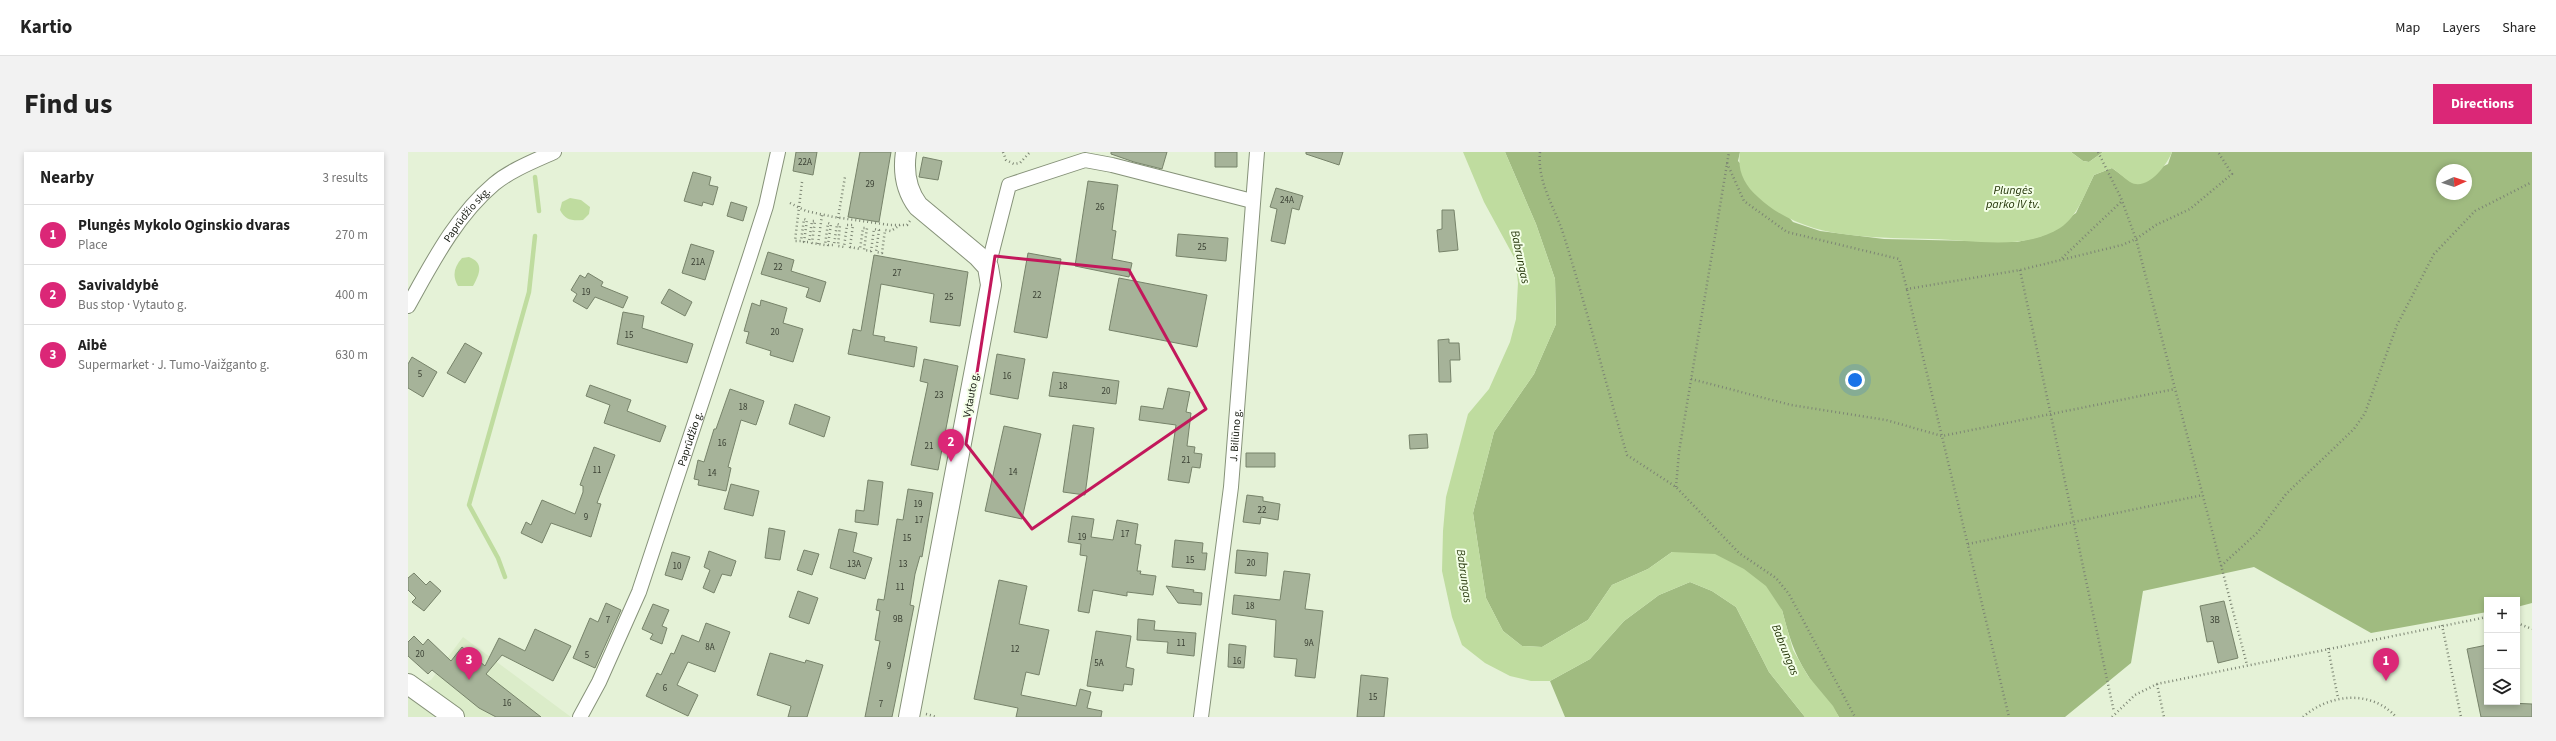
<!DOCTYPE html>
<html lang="en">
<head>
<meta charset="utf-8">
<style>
	:root { --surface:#fff; --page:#f2f2f2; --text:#222; --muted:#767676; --line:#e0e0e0; --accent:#db2777 }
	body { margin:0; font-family:"Source Sans 3",sans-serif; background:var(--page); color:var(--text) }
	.controls { position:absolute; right:12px; bottom:12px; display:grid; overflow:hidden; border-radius:0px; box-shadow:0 2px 6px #0003 }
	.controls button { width:36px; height:36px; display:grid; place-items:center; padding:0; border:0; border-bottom:1px solid var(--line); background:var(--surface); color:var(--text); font:20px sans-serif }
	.compass { position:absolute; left:2028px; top:12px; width:36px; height:36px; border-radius:50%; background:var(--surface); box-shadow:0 2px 6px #0003; rotate:87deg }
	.you { position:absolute; left:1447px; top:228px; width:14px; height:14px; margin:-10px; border:3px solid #fff; border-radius:50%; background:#1a73e8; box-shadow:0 0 0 6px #1a73e833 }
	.badge { display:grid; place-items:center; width:26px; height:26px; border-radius:50%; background:var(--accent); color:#fff; font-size:13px; font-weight:700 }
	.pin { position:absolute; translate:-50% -33px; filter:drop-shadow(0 1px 2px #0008) }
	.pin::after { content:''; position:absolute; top:21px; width:14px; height:12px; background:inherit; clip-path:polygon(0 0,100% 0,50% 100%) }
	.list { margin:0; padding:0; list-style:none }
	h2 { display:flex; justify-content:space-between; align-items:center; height:52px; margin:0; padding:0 16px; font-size:17px }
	h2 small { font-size:13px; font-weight:400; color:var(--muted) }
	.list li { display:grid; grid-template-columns:26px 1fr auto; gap:12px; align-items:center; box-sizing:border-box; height:60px; padding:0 16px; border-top:1px solid var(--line) }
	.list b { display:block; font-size:15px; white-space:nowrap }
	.list p { margin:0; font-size:13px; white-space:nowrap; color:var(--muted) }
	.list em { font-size:13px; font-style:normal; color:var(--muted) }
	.icon { flex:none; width:22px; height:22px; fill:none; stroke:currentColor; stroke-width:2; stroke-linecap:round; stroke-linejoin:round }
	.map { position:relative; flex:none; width:2124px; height:565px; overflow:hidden; border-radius:0px }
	header { display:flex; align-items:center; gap:24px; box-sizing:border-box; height:56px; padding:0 20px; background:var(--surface); border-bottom:1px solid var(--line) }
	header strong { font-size:19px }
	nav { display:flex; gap:22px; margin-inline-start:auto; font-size:14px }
	.intro { display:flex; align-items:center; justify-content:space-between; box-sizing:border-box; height:96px; padding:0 24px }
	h1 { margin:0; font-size:28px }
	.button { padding:10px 18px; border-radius:0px; background:var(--accent); color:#fff; font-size:14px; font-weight:700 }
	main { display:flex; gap:24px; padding:0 24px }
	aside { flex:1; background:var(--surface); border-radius:0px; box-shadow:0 2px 6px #0003 }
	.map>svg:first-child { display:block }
	.built { fill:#dbecc9 }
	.forest { fill:#a0bb80; fill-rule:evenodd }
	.water { fill:#bfdc9f }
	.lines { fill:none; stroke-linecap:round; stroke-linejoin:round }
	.stream { stroke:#bfdc9f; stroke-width:4.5 }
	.building { fill:#a6b399; stroke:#77836a }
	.minor-casing { stroke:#869279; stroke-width:16 }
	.secondary-casing { stroke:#869279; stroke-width:22 }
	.path { stroke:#7c8573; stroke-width:2.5; stroke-dasharray:1 3; stroke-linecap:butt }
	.minor { stroke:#fff; stroke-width:14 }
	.secondary { stroke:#fff; stroke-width:20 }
	.marked { fill:none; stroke:#c2185b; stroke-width:3; stroke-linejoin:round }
	.labels { text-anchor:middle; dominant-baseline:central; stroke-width:4; stroke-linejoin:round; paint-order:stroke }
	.number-label { font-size:9px; fill:#3a4033 }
	.street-label { font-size:11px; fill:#161a11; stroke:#f4ffe8 }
	.water-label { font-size:12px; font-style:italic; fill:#25360a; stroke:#f4ffe8 }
</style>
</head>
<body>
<header>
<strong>Kartio</strong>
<nav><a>Map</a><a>Layers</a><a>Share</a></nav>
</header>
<div class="intro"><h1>Find us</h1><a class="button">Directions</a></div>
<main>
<aside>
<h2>Nearby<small>3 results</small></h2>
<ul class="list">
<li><span class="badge">1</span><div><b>Plungės Mykolo Oginskio dvaras</b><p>Place</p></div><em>270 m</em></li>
<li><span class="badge">2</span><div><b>Savivaldybė</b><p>Bus stop · Vytauto g.</p></div><em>400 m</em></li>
<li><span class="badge">3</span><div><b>Aibė</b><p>Supermarket · J. Tumo-Vaižganto g.</p></div><em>630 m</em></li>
</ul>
</aside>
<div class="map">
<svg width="2124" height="565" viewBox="0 0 2124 565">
	<rect width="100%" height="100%" fill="#e5f2d7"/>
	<!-- built -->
	<path class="built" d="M55,485L163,565H0V538L23,528Z"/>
	<!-- forest -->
	<path class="forest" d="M1097,0H1332L1330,9L1385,70L1412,79L1476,87L1609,90L1634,84L1668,61L1686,23L1704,16L1723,30L1760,12L1764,0H2124V451L2109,455V448H2079V460L1963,481L1846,415L1735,439L1723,511L1657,565H1431C1422,549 1408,538 1399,522C1386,502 1380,481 1374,458L1264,400L1240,417L1204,433L1180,468L1134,495L1114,494L1095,479L1078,446L1065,361L1086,280L1126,222L1148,172L1147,127L1128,72ZM2034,18H2058V42H2034Z
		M1663,0H1695L1681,10L1675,9Z
		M1282,430L1304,439L1328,455L1361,520L1397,565H1157L1142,529L1182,507L1216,469L1251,443Z"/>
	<!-- water -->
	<path class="water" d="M1055,0H1097L1128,72L1147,127L1148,172L1126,222L1086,280L1065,361L1078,446L1095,479L1114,494L1134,495L1180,468L1204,433L1240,417L1264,400L1307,402L1336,417L1358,434L1374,458L1385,498L1400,524L1425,554L1431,565H1397L1361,520L1328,455L1304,439L1282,430L1251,443L1216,469L1182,507L1142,529H1123L1102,524L1077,511L1054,493L1044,465L1034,419L1035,379L1038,345L1060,262L1081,237L1102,190L1108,167L1110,131L1107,107L1076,50Z
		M1332,0H1663L1675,9L1681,10L1695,0H1764C1759,13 1739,40 1722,30C1716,26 1710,20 1704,16L1686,23C1677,41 1670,64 1652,76C1615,99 1566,88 1524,87C1464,85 1397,89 1350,45C1336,33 1329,18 1332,0Z
		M162,46L173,48L182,55L181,62L175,68C164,69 157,68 152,58L154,50Z
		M61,105C77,111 71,123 65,134H50C44,124 46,115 54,106Z"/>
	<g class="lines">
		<!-- stream -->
		<path class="stream" d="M127,25L131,59
			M97,425L90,406L61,353L121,140L127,84"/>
	</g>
	<!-- building -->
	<path class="building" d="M388,0H409L405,23L385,19Z
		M452,0H483L471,70L440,65Z
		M703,0H759L754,17L726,10L703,2Z
		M807,0H829V15H807Z
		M898,0H935L931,13L898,2Z
		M515,5L534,9L530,28L511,25Z
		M285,20L303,25L301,33L310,35L305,53L295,50L294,54L276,49Z
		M680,29L710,33L704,78L708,79L704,107L724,111L721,125L667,114Z
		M868,36L895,44L891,58L884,56L877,92L863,89L869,57L862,55Z
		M323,50L339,55L335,69L319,64Z
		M1034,58H1046L1050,98L1031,100L1029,78L1034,77Z
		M770,82L820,86L818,109L768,104Z
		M283,92L306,99L297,128L274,121Z
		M360,100L386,108L383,119L418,130L412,150L398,145L401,136L353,122Z
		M620,101L653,107L639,186L606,180Z
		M466,103L560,120L552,174L522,170L526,142L473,132L465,183L477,185L476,189L509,195L506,215L440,202L445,177L453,179Z
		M180,121L195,130L193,134L220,145L215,156L187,145L179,157L165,149L169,142L163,138L172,123L177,126Z
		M711,126L799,143L789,195L701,178Z
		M261,137L284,150L277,164L253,151Z
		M353,148L379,156L375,171L395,177L385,210L362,203L363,199L338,191L341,180L336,179L344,151L352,154Z
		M215,160L236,164L234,176L285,192L279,211L209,192Z
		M1041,187V191H1051L1052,208H1042L1043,230H1031L1030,188Z
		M57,191L74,201L57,231L39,221Z
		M589,202L617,207L610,247L582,242Z
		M4,205L29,220L15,245L0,236V212Z
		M516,207L550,214L530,318L503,313L520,231L512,229Z
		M645,220L711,229L708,252L641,244Z
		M182,233L223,248L219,259L258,274L252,290L196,271L202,253L178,244Z
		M760,236L782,240L778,260L783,261L779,294L787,295L786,301L794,302L792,316L784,315L781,331L760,328L768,273L731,268L733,254L755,257Z
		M322,237L356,249L348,273L333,268L320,315L323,316L318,339L290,333L291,328L286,327L290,308L296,310L306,277H308Z
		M387,252L422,265L416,285L381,272Z
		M665,273L686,276L677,343L655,340Z
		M596,274L633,282L614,367L577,359Z
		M1019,282L1020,296L1002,297L1001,283Z
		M186,295L207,303L189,351L193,352L183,385L143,371L134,391L113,381L118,370L123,373L134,348L167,362L175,340V334L172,333Z
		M838,301H867V315H838Z
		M460,328L475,330L470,373L447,370L448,358L456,359Z
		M323,332L351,339L345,364L316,357Z
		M500,337L525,341L514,405L512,404L507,422L502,453L506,454L490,536L484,565H457L472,489L467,488L472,459L468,458L470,447L476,448L489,367L495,368Z
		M839,343L855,345V349L872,352L870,368L853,365L852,372L835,370Z
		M664,364L686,367L683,385L705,388L709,368L730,372L727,392L733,393L729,419H733L732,422L748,424L745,443L719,440V444L685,438L681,461L670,459L679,404L672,403L673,392L660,390Z
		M361,376L377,379L372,408L357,406Z
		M431,377L449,381L445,400L464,406L457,427L422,416Z
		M767,388L795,391L794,401H799L797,418L764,415Z
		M396,398L411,402L404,423L389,418Z
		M829,398L860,401L858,424L827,421Z
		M301,399L328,409L323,424L314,422L306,441L295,436L302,418L296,415Z
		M264,400L282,405L274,428L257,423Z
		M876,419L902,422L897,457L915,459L907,526L887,524L889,507L866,505L868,468L824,462L826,443L872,448Z
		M6,421L18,433L22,429L33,439L16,459L4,450L8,446L0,438V426Z
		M591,428L619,434L611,472L641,478L631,523L618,520L613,543L668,554L672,537L683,540L679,556L694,559L693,565H608L610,556L566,547Z
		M758,434L786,438L785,440L794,441L793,453L770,451Z
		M390,439L410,446L401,472L381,465Z
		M1816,449L1830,506L1810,511L1805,489L1799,490L1792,454Z
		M198,451L213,458L187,516L165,506L182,466L190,470Z
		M245,452L261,458L254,474L259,476L254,492L242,487L245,482L234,477Z
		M730,467L747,469L746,478L788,481L786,504L759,501L760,490L729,488Z
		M298,471L322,480L307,520L280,510L269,533L290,543L280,564L238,544L249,521L253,523L263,501L266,502L274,483L291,490Z
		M127,477L163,494L145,529L94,503L78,522L133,565H88L71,556L24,518L20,522L0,504V490L6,484L15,493L20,487L43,509L54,495L77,514L91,486L117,499Z
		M688,479L723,484L718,515L726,517L724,533L716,532L715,539L679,534Z
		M821,492L838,494L836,516L820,515Z
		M2079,493V550L2124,552V565H2073L2059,497Z
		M362,501L397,511L398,508L415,513L399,565H380L383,554L349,543Z
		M953,523L980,526L976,565H949Z"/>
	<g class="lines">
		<!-- minor casing -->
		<g class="minor-casing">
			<g id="minor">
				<path d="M580,115L601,33L677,8L704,13L844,49"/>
				<path id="s1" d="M0,154C24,111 48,64 86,32C103,18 126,9 146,0"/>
				<path id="s2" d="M172,565L191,530L231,440L342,104L358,54L370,0"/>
				<path id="s3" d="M793,565L823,335L849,0"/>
			</g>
		</g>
		<!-- secondary casing -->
		<g class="secondary-casing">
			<path id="secondary" d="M498,0C495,20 498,38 510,54L570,104L580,115L583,133L501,565
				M0,532L46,565"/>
		</g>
		<!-- path -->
		<path class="path" d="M595,0L598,8L606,12L612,11L622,0
			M1132,0C1129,30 1146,54 1155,81C1178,154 1197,229 1219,303L1268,335L1331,401L1368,426L1381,442L1447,565
			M1690,0L1713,46L1728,87L1839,513
			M1319,11L1336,49L1379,80L1491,107L1499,137L1612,118L1714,93L1728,87L1748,73L1782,57L1824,22L1810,0
			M394,30L387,89H393L396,67L399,68L396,90H401L404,69H407L404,91L417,93L420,71L423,72L420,93H426L429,72L432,73L430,94L436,95L439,73H445L442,95L452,97L455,76H459L456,98L463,99L466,77L471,78L468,100L474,101L477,78L483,79L492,73
			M382,51L398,59L426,65L482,73H499L502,69
			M430,66L437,25
			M410,92L414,63
			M1654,106L1714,49
			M1612,118L1706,560
			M1499,138L1601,565
			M1283,227L1383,253L1478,268L1534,284L1767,237
			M1268,335L1271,300L1321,0
			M1560,392L1795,343
			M1813,414L1850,380L1878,342L1946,277L1957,261L1989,173L2026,102L2067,59L2124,30
			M2109,471L2124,477
			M2034,473L2053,565
			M1920,496L1930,546
			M1749,532L1756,565
			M518,562L529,565
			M1704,565L1727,543L1749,532L2079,465
			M1895,565C1921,542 1963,537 1988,565"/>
		<!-- minor -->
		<use href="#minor" class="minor"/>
		<!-- secondary -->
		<use href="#secondary" class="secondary"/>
	</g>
	<!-- marked area -->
	<path class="marked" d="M587,104L721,118L798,257L624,377L558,292Z"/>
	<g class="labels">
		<!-- number labels -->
		<g class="number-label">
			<text x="397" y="10">22A</text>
			<text x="462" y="32">29</text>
			<text x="879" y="48">24A</text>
			<text x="692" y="55">26</text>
			<text x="794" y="95">25</text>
			<text x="290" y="110">21A</text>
			<text x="370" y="115">22</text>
			<text x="489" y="121">27</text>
			<text x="178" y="140">19</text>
			<text x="629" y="143">22</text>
			<text x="541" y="145">25</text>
			<text x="367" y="180">20</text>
			<text x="221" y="183">15</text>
			<text x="12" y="222">5</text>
			<text x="599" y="224">16</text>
			<text x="655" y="234">18</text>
			<text x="698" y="239">20</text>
			<text x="531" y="243">23</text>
			<text x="335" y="255">18</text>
			<text x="314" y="291">16</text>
			<text x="521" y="294">21</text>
			<text x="778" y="308">21</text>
			<text x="189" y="318">11</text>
			<text x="605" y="320">14</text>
			<text x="304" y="321">14</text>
			<text x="510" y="352">19</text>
			<text x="854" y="358">22</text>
			<text x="178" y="365">9</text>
			<text x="511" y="368">17</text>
			<text x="717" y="382">17</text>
			<text x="674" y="385">19</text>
			<text x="499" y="386">15</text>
			<text x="782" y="408">15</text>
			<text x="843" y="411">20</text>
			<text x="446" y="412">13A</text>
			<text x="495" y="412">13</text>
			<text x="269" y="414">10</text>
			<text x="492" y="435">11</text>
			<text x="842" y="454">18</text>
			<text x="490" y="467">9B</text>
			<text x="200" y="468">7</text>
			<text x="1807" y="468">3B</text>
			<text x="773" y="491">11</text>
			<text x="901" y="491">9A</text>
			<text x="302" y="495">8A</text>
			<text x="607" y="497">12</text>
			<text x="12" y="502">20</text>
			<text x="179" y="503">5</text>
			<text x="829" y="509">16</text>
			<text x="691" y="511">5A</text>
			<text x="481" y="514">9</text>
			<text x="257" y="536">6</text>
			<text x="965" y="545">15</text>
			<text x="99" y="551">16</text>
			<text x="473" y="552">7</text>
		</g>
		<!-- street labels -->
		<g class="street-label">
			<text stroke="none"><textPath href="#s1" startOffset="109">Paprūdžio skg.</textPath></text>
			<text transform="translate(563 243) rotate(-79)">Vytauto g.</text>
			<text stroke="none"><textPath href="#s3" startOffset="284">J. Biliūno g.</textPath></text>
			<text stroke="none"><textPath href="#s2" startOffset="300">Paprūdžio g.</textPath></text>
		</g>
		<!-- water labels -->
		<g class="water-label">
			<text x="1605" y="38">Plungės<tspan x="1605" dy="14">parko IV tv.</tspan></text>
			<text transform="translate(1112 105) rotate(78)">Babrungas</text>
			<text transform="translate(1056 424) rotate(82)">Babrungas</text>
			<text transform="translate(1377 498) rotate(68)">Babrungas</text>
		</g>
	</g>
</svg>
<div class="controls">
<button>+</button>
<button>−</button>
<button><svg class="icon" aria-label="layers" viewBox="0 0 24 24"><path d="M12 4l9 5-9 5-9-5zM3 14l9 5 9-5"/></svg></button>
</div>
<svg class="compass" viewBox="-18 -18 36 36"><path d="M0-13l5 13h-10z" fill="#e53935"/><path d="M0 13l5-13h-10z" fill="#767676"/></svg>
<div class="you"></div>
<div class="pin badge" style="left:1978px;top:529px">1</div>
<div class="pin badge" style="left:543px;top:310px">2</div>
<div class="pin badge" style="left:61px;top:528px">3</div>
</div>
</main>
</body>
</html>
